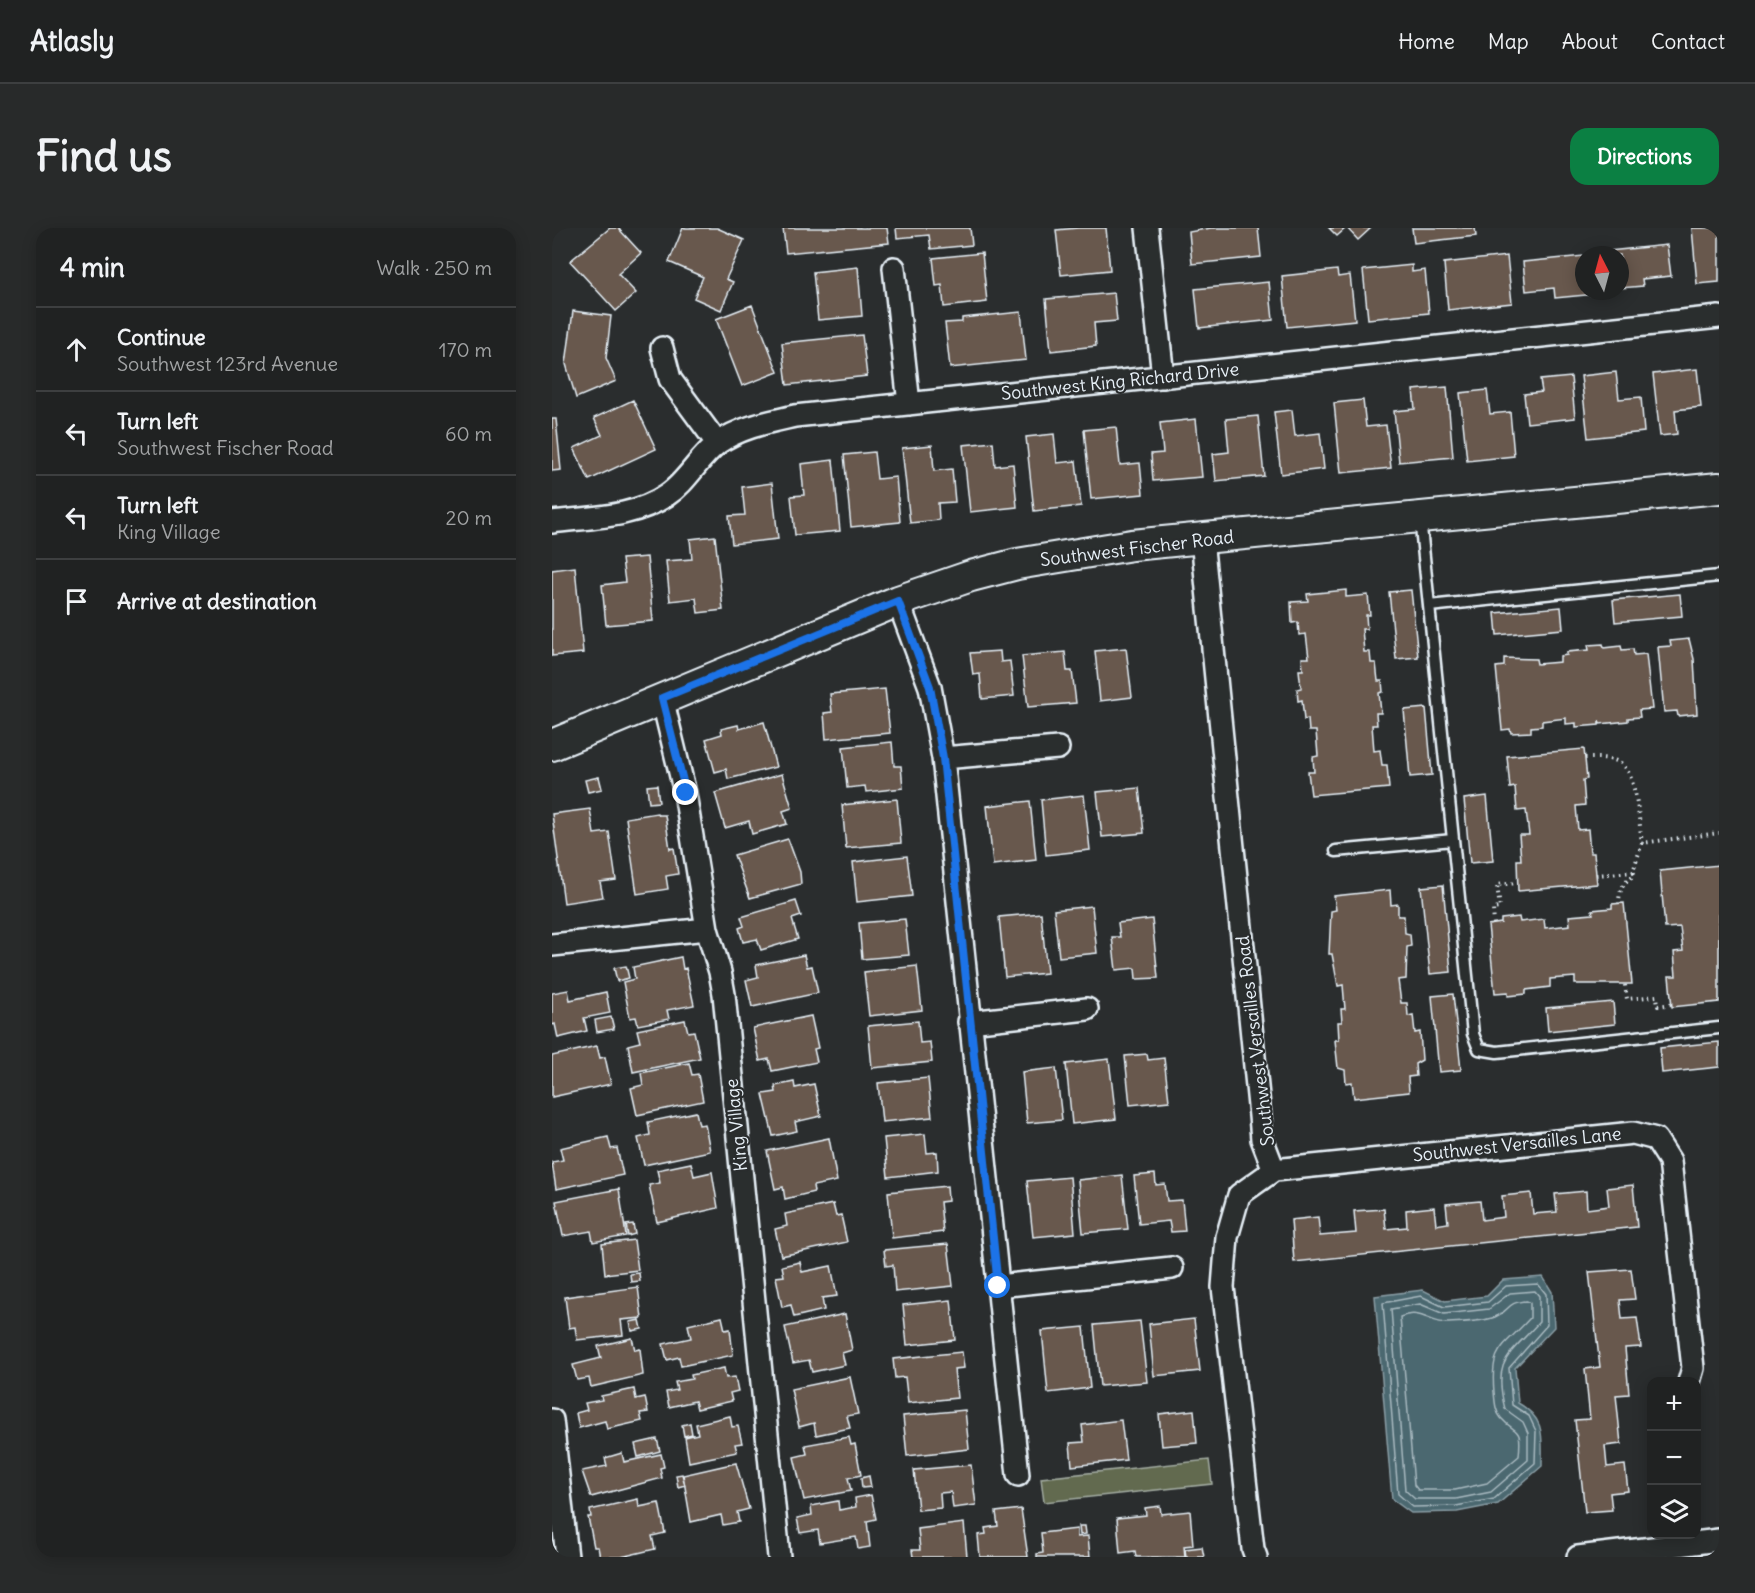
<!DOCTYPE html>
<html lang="en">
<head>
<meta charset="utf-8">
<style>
	:root { --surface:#202222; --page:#282a2a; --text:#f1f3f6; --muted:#a2a4a5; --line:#3d3f40; --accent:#0b8043 }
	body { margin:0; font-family:Delius,sans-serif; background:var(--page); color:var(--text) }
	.controls { position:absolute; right:18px; bottom:18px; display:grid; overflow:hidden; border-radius:12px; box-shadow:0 3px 15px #0003 }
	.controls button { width:54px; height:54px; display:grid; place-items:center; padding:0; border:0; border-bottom:2px solid var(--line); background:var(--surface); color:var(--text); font:30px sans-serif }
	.compass { position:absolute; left:1023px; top:18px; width:54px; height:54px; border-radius:50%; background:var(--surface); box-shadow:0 3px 15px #0003; rotate:354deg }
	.stop { position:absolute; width:18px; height:18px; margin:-14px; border:4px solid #1a73e8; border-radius:50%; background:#fff }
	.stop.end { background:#1a73e8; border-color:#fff; box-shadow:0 2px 6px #0008 }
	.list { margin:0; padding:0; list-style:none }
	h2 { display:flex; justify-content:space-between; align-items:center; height:78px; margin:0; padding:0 24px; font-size:26px }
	h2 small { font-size:20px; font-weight:400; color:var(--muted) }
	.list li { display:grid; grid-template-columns:39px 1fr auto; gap:18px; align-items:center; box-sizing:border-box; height:84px; padding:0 24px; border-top:2px solid var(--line) }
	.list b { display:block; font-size:22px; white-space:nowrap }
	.list p { margin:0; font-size:20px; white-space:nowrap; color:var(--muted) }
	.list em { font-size:20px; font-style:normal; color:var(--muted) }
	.icon { flex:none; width:33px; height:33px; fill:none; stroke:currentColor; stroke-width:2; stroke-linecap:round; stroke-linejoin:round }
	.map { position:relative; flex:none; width:1167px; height:1329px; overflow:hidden; border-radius:18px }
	header { display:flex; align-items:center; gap:36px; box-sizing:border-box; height:84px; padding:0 30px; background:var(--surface); border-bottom:2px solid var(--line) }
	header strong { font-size:28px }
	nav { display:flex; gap:33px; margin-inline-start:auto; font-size:21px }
	.intro { display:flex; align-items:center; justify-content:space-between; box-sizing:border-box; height:144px; padding:0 36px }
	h1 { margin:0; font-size:42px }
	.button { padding:15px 27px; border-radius:18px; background:var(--accent); color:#fff; font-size:21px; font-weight:700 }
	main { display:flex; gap:36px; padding:0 36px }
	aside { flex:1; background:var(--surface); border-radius:18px; box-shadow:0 3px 15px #0003 }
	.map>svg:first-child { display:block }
	.green { fill:#626a50; stroke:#a5aea4; stroke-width:1.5 }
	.water { fill:#4b676f; stroke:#8a9ea6; stroke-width:1.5 }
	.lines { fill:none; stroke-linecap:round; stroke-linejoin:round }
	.shore { stroke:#a9bac1; stroke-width:1.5 }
	.building { fill:#67584e; stroke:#e8f1f8; stroke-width:1.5 }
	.lane-casing { stroke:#e8f1f8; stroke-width:15 }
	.street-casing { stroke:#e8f1f8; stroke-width:26 }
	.secondary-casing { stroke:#e8f1f8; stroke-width:34 }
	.path { stroke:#e8f1f8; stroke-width:4; stroke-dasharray:1.5 4.5; stroke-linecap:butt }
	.lane { stroke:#2a2d2e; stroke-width:10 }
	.street { stroke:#2a2d2e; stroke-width:21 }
	.secondary { stroke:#2a2d2e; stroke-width:30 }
	.route { stroke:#1a73e8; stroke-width:8 }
	.labels { text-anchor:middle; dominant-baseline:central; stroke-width:4.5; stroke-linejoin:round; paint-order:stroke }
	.street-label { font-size:18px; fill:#e8f1f8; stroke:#2a2d2e }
</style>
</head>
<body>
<header>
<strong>Atlasly</strong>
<nav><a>Home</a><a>Map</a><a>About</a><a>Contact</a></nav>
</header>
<div class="intro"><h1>Find us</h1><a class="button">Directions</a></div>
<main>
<aside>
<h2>4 min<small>Walk · 250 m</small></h2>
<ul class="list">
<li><svg class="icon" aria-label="ahead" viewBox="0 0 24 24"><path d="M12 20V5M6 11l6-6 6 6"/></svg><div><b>Continue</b><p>Southwest 123rd Avenue</p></div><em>170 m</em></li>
<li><svg class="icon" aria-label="left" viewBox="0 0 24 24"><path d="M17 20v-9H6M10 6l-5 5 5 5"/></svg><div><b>Turn left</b><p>Southwest Fischer Road</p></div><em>60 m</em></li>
<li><svg class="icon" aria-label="left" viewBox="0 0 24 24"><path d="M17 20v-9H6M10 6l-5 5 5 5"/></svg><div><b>Turn left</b><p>King Village</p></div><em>20 m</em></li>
<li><svg class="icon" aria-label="arrive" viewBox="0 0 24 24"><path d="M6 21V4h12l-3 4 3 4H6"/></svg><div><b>Arrive at destination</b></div></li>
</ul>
</aside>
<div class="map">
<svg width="1167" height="1329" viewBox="0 0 1167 1329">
	<rect width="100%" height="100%" fill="#2a2d2e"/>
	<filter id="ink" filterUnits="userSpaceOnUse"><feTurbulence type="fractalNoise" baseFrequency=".0167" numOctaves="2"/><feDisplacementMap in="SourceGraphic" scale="12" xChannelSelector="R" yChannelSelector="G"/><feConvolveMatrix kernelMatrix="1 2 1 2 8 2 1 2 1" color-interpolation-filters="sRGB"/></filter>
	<g filter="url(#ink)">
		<!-- green -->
		<path class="green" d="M657,1232L660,1256L492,1274L489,1250Z"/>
		<!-- water -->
		<path class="water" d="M991,1049L1000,1064L1002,1099L963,1140L966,1175C994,1191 990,1208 990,1238L946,1276L905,1284L859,1285L840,1271L823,1068L871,1062L893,1073L935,1068L951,1052Z"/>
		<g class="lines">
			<!-- shore -->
			<path class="shore" d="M986,1056L994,1066L995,1097L957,1140L960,1177L977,1188L984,1203L983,1235L942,1271L904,1278L861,1279L846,1266L831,1075L869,1068L892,1079L936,1074L954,1058Z
				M983,1063L987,1068V1094C958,1127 940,1131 953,1181L971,1194L976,1205V1232L939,1264L904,1271H863L853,1262L839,1081L868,1076L892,1086L937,1081L958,1065Z
				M975,1073L978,1075V1090C950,1121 938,1119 942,1164C943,1173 943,1183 949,1190C965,1208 970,1197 967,1228L935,1255L903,1262H866L862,1257L848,1089C870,1080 877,1096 897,1095C911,1094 930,1094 943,1089C959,1083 953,1074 975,1073Z"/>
		</g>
		<!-- building -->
		<path class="building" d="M58,0H66L89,25L66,46L84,65L64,83L18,33Z
			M131,0H165L192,12L174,51L181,54L169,82L142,70L151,49L117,34Z
			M231,0H335L337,15L234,25Z
			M344,0H418L420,17L379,21L377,7L345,10Z
			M526,0H554L558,42L509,47L504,2Z
			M659,0H706L709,29L640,36L637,4Z
			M777,0H794L785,8Z
			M795,0H819L806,12Z
			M860,0H923L924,8L862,15Z
			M1140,0H1167V54L1145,56Z
			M1115,17L1119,48L1090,51L1091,58L1068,60V27H1057V23Z
			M430,25L435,74L392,79L390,57L384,58L381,30Z
			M955,28L960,75L896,82L892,35Z
			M1032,28V63H1044V66L1003,70L1002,60L974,63L971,34Z
			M860,37V44L873,42L877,85L816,91L811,42Z
			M306,39L310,88L266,92L261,44Z
			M785,42L786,49L798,47L803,92L735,99L730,48Z
			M717,54L721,92L647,100L643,61Z
			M562,65L565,93L542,95L544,118L499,123L494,71Z
			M200,77L226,144L190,158L164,91Z
			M21,83L59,88L54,130L64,153L24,170L14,136Z
			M469,84L474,132L398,140L393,95L410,94V90Z
			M310,107L315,148L235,157L230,115Z
			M1145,141L1149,179L1123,182L1125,206L1108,208L1101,146Z
			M1064,144L1067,171L1089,169L1092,204L1036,210L1029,148Z
			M1019,149L1023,190L975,195L972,166L990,164L988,152Z
			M895,159L901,229L847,234L842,183L863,181L861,162Z
			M935,162L938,186L958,184L962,228L915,233L908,165Z
			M81,172L104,221L37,252L22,220L50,207L42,190Z
			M811,172L814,199L834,197L839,240L789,245L782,175Z
			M740,182L743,208L768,205L772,241L729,246L722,184Z
			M706,188L712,248L664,253L661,226L677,224L674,191Z
			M0,191H4L9,242L0,243Z
			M644,191L650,249L601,253L599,226L611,225L608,195Z
			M564,199L568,237L588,235L591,266L539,271L532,202Z
			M502,206L505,235L524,233L529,278L482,283L474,209Z
			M441,214L443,238L461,236L465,279L418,284L411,217Z
			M380,217L382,243L400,241L403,274L386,275L387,292L358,295L350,220Z
			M322,224L325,251L344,249L348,294L299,299L292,227Z
			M281,232L288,303L243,307L239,268L252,267L249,236Z
			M220,255L226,311L180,316L177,288L193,287L190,259Z
			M163,308L171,382L146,385L144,370L118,373L114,333L140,331L138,311Z
			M95,329L101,393L54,397L50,357L73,354L70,331Z
			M23,339L31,425L0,428V342Z
			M794,362V369L816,367L818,387H814L815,401H810L812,424H818L819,435H824L826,453H830L831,464L827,465L829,485H824L825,497H820L822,523L828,522L830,537H835L837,560L759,567L756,544H762L761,529L766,528L764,503H757L756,491L752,492L750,472L746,473L745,461L749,460L747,442H751L750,430H757L754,406L747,407L746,394L740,395L739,374L756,373L755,366Z
			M859,362L866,429L844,431L837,364Z
			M1128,366L1130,388L1063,394L1061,372Z
			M1009,379L1011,401L945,407L943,385Z
			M1137,411L1142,431L1145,486L1126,488L1125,483L1112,484L1106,419L1119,418L1118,413Z
			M1051,416L1052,420L1069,418L1070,422L1081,421L1082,427L1094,426L1100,481L1087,482L1088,489L1076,490V493L1048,496L1047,493V497L1024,499V495L1014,496V490L990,493V498L979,499V504L959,505L958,501L950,502L944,439L952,438V430L984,431L985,436L1008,434V428L1015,427V424L1037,422L1036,417Z
			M574,420L580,469L548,473L543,423Z
			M448,423L449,434L458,433L462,468L430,471L428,446L421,447L418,425Z
			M513,424L515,443H520L524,475L476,479L470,428Z
			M333,461L338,505L274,511L272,485L280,484L278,466Z
			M874,480L880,547L858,549L852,482Z
			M212,494L224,539L176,551L174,541L163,544L154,511L170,506L169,501L186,497L187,501Z
			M340,514L342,538H349L351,560L314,564L313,558L295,560L291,519Z
			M1032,521L1035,551L1031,552L1033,577L1024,578L1026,602L1036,601L1038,625H1042L1045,656L966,663L965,632H969L967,607H977L974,582L965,583L963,559L958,560L955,528Z
			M230,546L240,580L231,583L235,596L200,606L197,593L173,600L163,565Z
			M47,549L50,561L36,564L33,552Z
			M105,557L107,574L97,575L95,558Z
			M587,560L592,605L550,609L545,564Z
			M532,567L538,622L494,627L489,572Z
			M935,568L941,633L918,635L912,571Z
			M345,571L349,615L294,620L290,577Z
			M478,573L484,632L441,637L435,578Z
			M38,581L42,606L57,604L64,652L48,654L51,669L12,675L0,586Z
			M105,585L106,587H113L118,621L122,620L126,646L114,648L116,661L85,666L74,590Z
			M236,611L248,644L249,656L198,670L182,627Z
			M355,628L360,668L305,674L301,634Z
			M1167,637V774L1120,779L1117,748H1124L1122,724L1131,723L1128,699L1113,700L1108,643Z
			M891,657L899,744L878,746L869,659Z
			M838,662L839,677L846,676V688H852L853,705L858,706L859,718L855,719L854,751L846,752L849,775H855L856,788L861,787L863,805L868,804L870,832L863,836L864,848L856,849L857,864L802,870L800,854L794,855L793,842L786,840L783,812H787L786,794H790L789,781H793L791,757L786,758L780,726H777L779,683L784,682L782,668Z
			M244,673L249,688L240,691L246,711L209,722L205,711L191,714L187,700L192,698L189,689Z
			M1072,675L1080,756H1023V749L998,751V759L974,762V766L956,768V764L943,765L936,697L949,695V691L967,689L968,694L992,691L993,700L1018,697L1017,688L1041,686L1040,682L1060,680V676Z
			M540,678L545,725L507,729L502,682Z
			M489,685L495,745L453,749L447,689Z
			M353,691L357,727L310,731L307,695Z
			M600,691L606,750L584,751L583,740L564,742L560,709H568L566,695Z
			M252,727L255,739L260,738L266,765L200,779L194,752L206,749L204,737Z
			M129,729L131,741L134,740L142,777L115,782L117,791L86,797L84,789L78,790L71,754L83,751L81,739Z
			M74,738L77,750L65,753L62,740Z
			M365,738L370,782L317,788L312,744Z
			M16,762L18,772L54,764L58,785L32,790L35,803L6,810L3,796L0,797V765Z
			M901,766L909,842L887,844L880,768Z
			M1061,774L1063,796L996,803L994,780Z
			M259,788L266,820L262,821L265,834L220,843L217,831L208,833L201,800Z
			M59,789L62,801L45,804L43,792Z
			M133,792L136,804L142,803L148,830L81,844L76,817L88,814L85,802Z
			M366,793L368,815L378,814L380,834L320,840L316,798Z
			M1167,814V839L1110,845L1108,820Z
			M45,818L48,830L53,829L59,856L0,869V828Z
			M595,826L596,832L612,830L617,873L578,877L573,828Z
			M557,831L564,891L520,896L514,836Z
			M137,835L140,847L146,846L151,873L85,887L79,860L91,857L89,845Z
			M504,840L510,892L475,895L470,844Z
			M376,850L380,889L330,894L326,855Z
			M242,854L243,860L262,856L269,888L243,894L245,903L221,908L211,866L224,864L223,858Z
			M144,884L147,897L153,896L158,923L92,937L86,910L98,907L96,894Z
			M373,906L375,925L385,924L386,943L336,949L332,910Z
			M56,909L59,921L65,920L71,947L4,961L0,934L11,932L8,920Z
			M277,910L285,953L261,958L262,964L233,971L231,959L223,961L215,923Z
			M139,935L142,948L160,944L166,980L105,994L97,957L108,955L105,942Z
			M603,946L604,957L613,956L615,973L630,972L633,1003L619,1004L617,993L587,996L582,948Z
			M570,947L576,1001L531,1005L526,952Z
			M518,949L523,1005L481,1009L475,953Z
			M1081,957L1085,999L742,1034L739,992L766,989L768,1008L804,1005L802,983L832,981L834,1001L855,999L854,982L882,979L884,997L896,995L894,976L928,973L930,992L952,989L950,968L979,965L981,986L1005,984L1003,966L1034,963L1035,981L1057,978L1055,960Z
			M395,958L396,973L388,974L391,1004L340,1010L336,964Z
			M67,961L74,1008L41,1014L39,1003L11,1008L4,973Z
			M281,976L284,988L289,987L295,1014L229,1028L223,1001L235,998L233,986Z
			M81,996L83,1006L76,1008L74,997Z
			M82,1012L86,1042L53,1046L50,1016Z
			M396,1016L401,1058L343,1064L341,1037L334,1038L332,1022Z
			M248,1034L250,1044L279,1038L285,1068L270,1070L272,1082L242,1089L239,1077L230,1079L224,1049L232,1048L230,1038Z
			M1079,1041L1083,1071L1068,1072L1070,1091L1085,1090L1089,1119L1073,1120L1077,1166L1064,1167L1069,1216L1053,1218L1055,1239L1073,1237L1076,1263L1058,1265L1060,1282L1033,1284L1023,1192L1038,1191L1033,1141L1048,1139L1037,1044Z
			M87,1045L88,1053L79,1054L78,1046Z
			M86,1059L90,1090L69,1092L71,1107L25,1112L23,1099L17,1100L13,1069Z
			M399,1072L403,1112L355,1117L351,1077Z
			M293,1086L300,1122L290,1125L293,1137L260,1144L257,1132L241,1135L233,1099Z
			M170,1089L173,1102L178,1101L181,1127L129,1138L127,1129L115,1132L111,1116L139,1110L136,1097Z
			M642,1091L648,1143L602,1148L597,1096Z
			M88,1092L90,1101L80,1103L78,1094Z
			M588,1093L595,1154L548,1158L542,1097Z
			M532,1099L538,1160L496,1165L490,1103Z
			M80,1110L83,1122L88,1121L91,1147L39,1159L37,1150L25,1152L21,1137L49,1130L46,1118Z
			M410,1124L412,1140L402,1141L405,1170L356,1175L353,1149L343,1150L341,1131Z
			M172,1140L174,1150L183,1149L186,1163L178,1165L180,1173L145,1181L143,1173L117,1179L114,1164L125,1162L123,1154L140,1151L139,1147Z
			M298,1149L306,1186L295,1188L298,1200L264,1207L262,1195L247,1199L239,1161Z
			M82,1161L84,1171L93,1169L96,1184L88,1185L90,1193L55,1201L53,1193L27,1200L24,1185L35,1182L33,1175L50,1172L49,1168Z
			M413,1182L417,1221L355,1228L351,1188Z
			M642,1182L645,1215L610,1218L607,1186Z
			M178,1188L180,1199L186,1198L190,1215L183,1216L185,1224L137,1234L133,1209L146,1206L144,1196Z
			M569,1192L574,1232L520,1238L518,1215L532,1214L530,1197Z
			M138,1195L140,1206L132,1208L130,1197Z
			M297,1209L299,1217L303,1216L309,1247L296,1250L299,1263L252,1272L242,1229L255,1226L253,1217Z
			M105,1211L108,1223L86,1229L83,1216Z
			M70,1225L72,1234L109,1226L112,1239L108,1240L110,1250L39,1269L30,1243L55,1238L53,1230Z
			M184,1235L197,1281L185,1284L187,1294L171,1297L169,1287L139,1294L131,1247Z
			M419,1237L424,1277L401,1280L399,1264L388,1265L389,1280L366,1282L362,1242Z
			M130,1246L133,1257L126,1259L124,1247Z
			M317,1248L319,1259L310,1260L309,1250Z
			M319,1267L324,1291L315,1293L318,1319L306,1321L304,1309L268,1315L266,1302L248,1305L245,1290L260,1287L259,1278L286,1273L287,1282L304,1279L303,1270Z
			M86,1271L87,1279L107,1275L113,1305L100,1308L103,1321L69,1329H48L46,1319H42L36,1289H39L38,1282Z
			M608,1278L609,1286L638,1283L641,1317L632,1318L633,1329H584L583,1323L568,1325L565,1290L594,1287L593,1280Z
			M469,1281L476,1329H428L426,1307L434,1306L433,1300L446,1298L444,1284Z
			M412,1295L415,1329H361L360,1322H368L366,1301Z
			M527,1298H533L534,1306L528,1307Z
			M525,1301V1309L536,1308L538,1329H485V1326L491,1325L489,1305Z
			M650,1319L652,1329H634L633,1321Z"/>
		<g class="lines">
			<!-- lane casing -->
			<g class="lane-casing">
				<path id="lane" d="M868,290L921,806L927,821L945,824L1167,800
					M877,378L1167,348
					M784,623L901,612"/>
			</g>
			<!-- street casing -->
			<g class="street-casing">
				<path id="street" d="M595,0L611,149
					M342,40L357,176
					M110,120L118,151L165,215
					M0,294C38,289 82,290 115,267C135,254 147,229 166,215C189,199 217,194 243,188L1167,89
					M650,311L708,888L710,911L722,942
					M346,373L378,459L391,530L466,1247
					M110,470L133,565L155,701L168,744L172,766L227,1329
					M391,530L506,520
					M0,717L155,701
					M417,794L535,781
					M446,1058L620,1040
					M0,1192L15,1329
					M704,1329L701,1321L671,1059L675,1009L687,967L722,942L1081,905L1104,911L1118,933L1141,1140L1137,1154
					M1026,1329L1167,1312"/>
			</g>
			<!-- secondary casing -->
			<g class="secondary-casing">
				<path id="secondary" d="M0,517L346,373L419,348L465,336L580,317L1167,260"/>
			</g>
			<!-- path -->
			<path class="path" d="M1033,530C1045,530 1056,529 1067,534C1085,542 1087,596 1090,615L1167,605
				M1044,647L1081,644L1090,615
				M1067,676C1067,661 1071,655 1083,647L1081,644
				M942,696L941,681L948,680L945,657L965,655
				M1073,757L1075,771L1105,768L1106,778L1120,776"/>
			<!-- lane -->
			<use href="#lane" class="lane"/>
			<!-- street -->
			<use href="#street" class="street"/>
			<!-- secondary -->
			<use href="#secondary" class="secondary"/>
		</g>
	</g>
	<g class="lines" filter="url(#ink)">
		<!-- route -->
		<path class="route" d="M134,565L110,470L346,373L378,459L391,530L446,1058"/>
	</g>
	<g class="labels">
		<!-- street labels -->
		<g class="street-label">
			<text transform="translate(568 153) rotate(-6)">Southwest King Richard Drive</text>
			<text transform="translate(585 320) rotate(-7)">Southwest Fischer Road</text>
			<text transform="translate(703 813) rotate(-97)">Southwest Versailles Road</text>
			<text transform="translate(184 897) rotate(-96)">King Village</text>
			<text transform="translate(965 916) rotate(-6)">Southwest Versailles Lane</text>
		</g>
	</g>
</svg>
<div class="controls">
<button>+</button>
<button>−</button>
<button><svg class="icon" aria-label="layers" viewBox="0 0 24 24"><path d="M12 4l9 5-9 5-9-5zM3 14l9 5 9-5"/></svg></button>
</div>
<svg class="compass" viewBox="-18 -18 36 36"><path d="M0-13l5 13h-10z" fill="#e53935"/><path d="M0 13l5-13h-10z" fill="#a2a4a5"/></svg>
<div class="stop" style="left:446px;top:1058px"></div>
<div class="stop end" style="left:134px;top:565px"></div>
</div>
</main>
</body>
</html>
